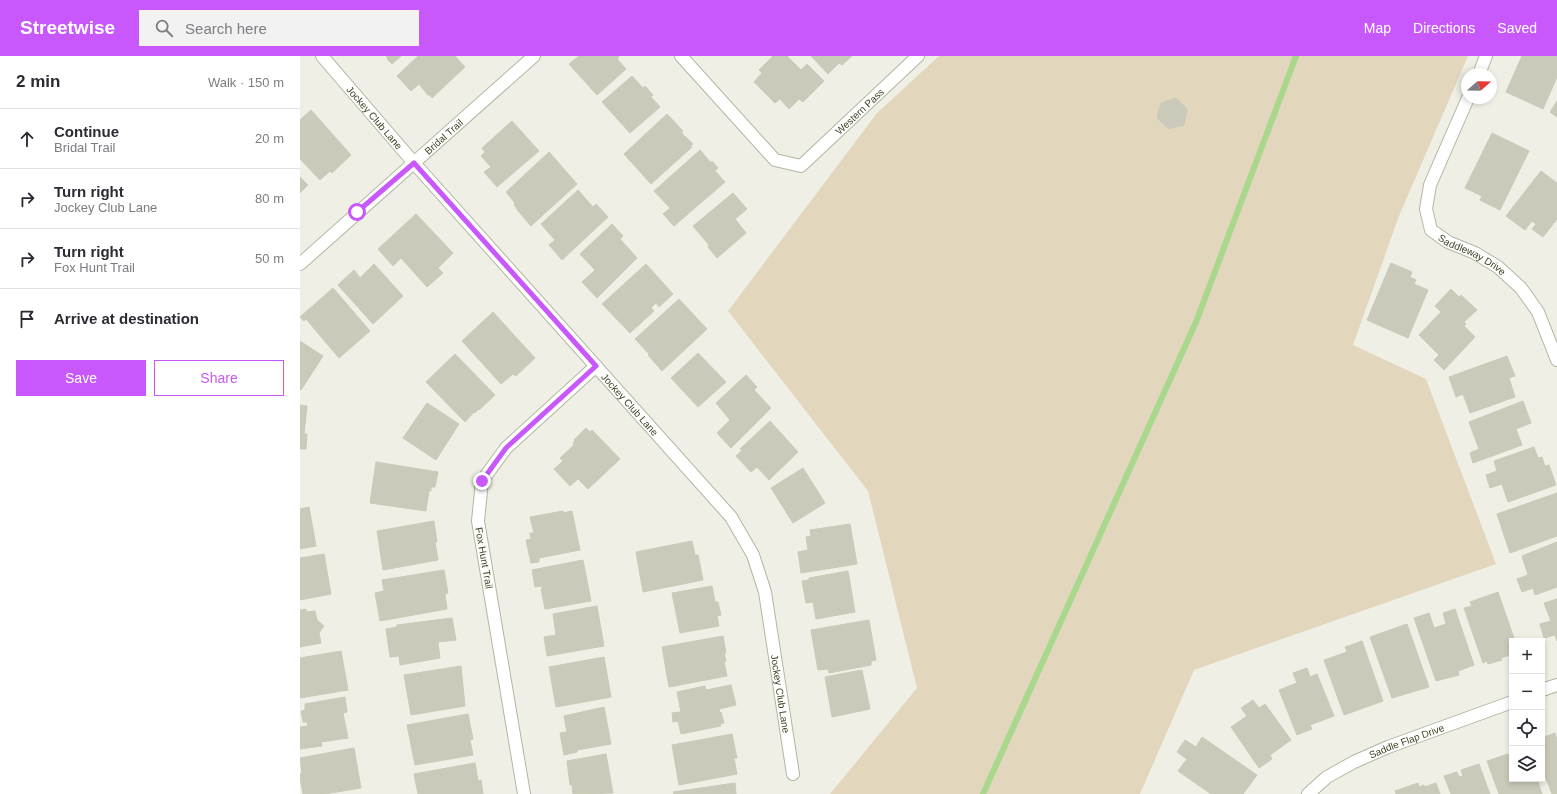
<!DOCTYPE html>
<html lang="en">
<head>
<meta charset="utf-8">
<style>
	:root { --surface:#fff; --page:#f2f2f3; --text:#2b2b33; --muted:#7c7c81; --line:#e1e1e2; --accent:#c858fb }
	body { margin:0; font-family:Helvetica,sans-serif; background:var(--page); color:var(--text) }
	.controls { position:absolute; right:12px; bottom:12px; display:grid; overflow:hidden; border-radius:0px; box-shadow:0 2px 6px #0003 }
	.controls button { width:36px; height:36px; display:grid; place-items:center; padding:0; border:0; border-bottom:1px solid var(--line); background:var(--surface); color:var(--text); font:20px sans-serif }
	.compass { position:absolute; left:1161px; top:12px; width:36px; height:36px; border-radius:50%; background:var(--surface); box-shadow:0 2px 6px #0003; rotate:70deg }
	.stop { position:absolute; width:12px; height:12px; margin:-9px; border:3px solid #c858fb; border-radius:50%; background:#fff }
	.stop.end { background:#c858fb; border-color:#fff; box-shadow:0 1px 4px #0008 }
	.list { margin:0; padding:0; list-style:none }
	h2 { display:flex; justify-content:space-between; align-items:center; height:52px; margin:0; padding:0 16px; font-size:17px }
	h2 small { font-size:13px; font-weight:400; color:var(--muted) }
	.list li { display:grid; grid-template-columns:26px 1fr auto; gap:12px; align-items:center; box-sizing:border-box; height:60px; padding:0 16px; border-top:1px solid var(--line) }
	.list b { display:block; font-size:15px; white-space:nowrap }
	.list p { margin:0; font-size:13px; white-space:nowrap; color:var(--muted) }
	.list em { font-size:13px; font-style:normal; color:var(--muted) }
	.actions { display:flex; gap:8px; padding:12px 16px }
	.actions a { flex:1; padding:9px 0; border:1px solid var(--accent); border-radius:0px; text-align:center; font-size:14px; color:var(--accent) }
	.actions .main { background:var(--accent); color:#fff }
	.icon { flex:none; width:22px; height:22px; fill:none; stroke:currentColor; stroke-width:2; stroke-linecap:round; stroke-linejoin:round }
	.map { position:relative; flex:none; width:1257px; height:738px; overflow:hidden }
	header { display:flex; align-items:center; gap:24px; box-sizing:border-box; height:56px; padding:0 20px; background:var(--accent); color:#fff }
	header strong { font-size:19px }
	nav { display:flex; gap:22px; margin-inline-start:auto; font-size:14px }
	.search { width:280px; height:36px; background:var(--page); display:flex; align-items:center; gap:10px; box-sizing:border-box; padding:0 14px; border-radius:0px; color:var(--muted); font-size:15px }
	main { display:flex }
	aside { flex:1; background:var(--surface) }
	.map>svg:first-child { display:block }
	.green { fill:#e2d7bd }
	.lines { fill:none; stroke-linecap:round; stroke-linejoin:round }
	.stream { stroke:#a9d78b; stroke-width:6 }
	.building { fill:#cbcaba; stroke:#c9cab7 }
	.street-casing { stroke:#b3b5a3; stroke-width:14 }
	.street { stroke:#fff; stroke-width:12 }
	.route { stroke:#c858fb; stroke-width:5 }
	.labels { text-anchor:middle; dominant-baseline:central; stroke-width:3; stroke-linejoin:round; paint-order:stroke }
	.street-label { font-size:10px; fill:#3e4323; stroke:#fbfbf7 }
</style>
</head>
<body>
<header>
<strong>Streetwise</strong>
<div class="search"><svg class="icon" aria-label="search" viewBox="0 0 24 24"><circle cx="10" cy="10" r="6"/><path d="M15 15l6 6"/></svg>Search here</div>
<nav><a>Map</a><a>Directions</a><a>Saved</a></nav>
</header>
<main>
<aside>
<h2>2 min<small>Walk · 150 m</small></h2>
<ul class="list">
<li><svg class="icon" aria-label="ahead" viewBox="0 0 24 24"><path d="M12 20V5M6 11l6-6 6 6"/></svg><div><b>Continue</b><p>Bridal Trail</p></div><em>20 m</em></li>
<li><svg class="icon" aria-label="right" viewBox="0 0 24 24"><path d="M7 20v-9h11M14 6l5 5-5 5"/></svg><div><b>Turn right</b><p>Jockey Club Lane</p></div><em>80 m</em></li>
<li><svg class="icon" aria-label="right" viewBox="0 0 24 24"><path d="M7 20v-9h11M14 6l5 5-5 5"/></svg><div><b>Turn right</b><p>Fox Hunt Trail</p></div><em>50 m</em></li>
<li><svg class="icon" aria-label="arrive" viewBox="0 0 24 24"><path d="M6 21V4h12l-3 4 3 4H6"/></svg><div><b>Arrive at destination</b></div></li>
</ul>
<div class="actions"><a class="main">Save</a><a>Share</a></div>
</aside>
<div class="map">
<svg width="1257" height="738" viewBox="0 0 1257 738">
	<rect width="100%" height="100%" fill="#efefe5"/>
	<!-- green -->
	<path class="green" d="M639,0H1168L1099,160L1053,289L1126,323L1196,508L894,614L840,738H530L617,632L568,435L428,255L577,57Z"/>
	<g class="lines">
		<!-- stream -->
		<path class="stream" d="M683,738L896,266L996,0"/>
	</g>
	<!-- building -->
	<path class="building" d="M86,0H101L92,8L87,3L88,2Z
		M118,0H155L165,11L132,42L130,39H128L119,28L111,35L97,20Z
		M279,0H318L319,1L317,3L326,13L297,39L269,8Z
		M473,0H487L501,14L507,8L524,25L503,46L499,43L489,53L480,43L475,47L454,26L462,17L459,14Z
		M511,0H552L542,9L539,7L528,18Z
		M1222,0H1257V21L1243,53L1206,36Z
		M332,20L343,32L345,30L353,39L351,41L360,51L330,77L302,46Z
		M876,42L887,53L884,69L869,73L857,62L861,47Z
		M1257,45V61L1250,56Z
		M11,54L51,99L32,117L30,115L20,124L0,103V64Z
		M367,58L383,75L381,76L384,79L383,80L384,81L385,80L393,88L390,90L392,91L351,128L324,98Z
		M212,65L239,95L197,131L184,116L191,111L181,100L185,96L182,92Z
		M1192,77L1229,95L1200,154L1180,144L1182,140L1165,132Z
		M400,94L411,107L412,105L418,112L415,115L425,126L374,170L363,158L370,152L354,135Z
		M249,96L277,128L231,170L218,155L214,148L215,147L206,136Z
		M1241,115L1257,127V163L1243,181L1232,173L1236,168L1232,165L1225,174L1206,160Z
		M0,121L8,129L0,137Z
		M278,134L293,151L296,148L308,161L262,204L249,189L255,184L241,168Z
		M433,137L447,153L435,163L446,177L417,202L408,191L409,189L393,170Z
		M116,158L153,197L138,212L143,217L127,231L101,202L93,210L78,193Z
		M312,168L323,180L320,183L337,202L297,242L282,226L295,214L280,198Z
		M1091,207L1112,216L1110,221L1116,224L1114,228L1128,234L1108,282L1067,264Z
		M74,208L103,240L73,268L38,229L54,214L60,222Z
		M346,208L373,238L359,251L356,247L351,252L354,255L330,277L302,248Z
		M33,232L70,275L39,302L6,263L4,265L0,261Z
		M1151,233L1159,241L1161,239L1177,254L1164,266L1166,268L1164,270L1175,281L1144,314L1134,304L1139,299L1119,279L1141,256L1135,250Z
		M379,243L407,273L362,315L348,299L349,298L335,283Z
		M193,256L235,302L216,320L213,318L201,328L162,285Z
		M0,285L23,300L1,334L0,333Z
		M398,297L426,326L398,351L371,322Z
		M155,298L195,339L179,354L178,353L175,357L174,356L165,366L126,326Z
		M1207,300L1215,320L1209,322L1215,341L1170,357L1163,338L1156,341L1149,321Z
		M446,319L457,331L454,334L471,352L431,392L417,377L430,364L416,347Z
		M1223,345L1231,367L1216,373L1222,389L1173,407L1170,397L1179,393L1169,366Z
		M127,347L159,368L136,404L103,382Z
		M0,349L7,350L4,378H7L6,393H0Z
		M470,365L498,396L469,424L457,411L451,416L436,400L442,394L440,393Z
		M286,372L290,376L292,374L320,403L288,433L278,423L270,430L254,413L263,405L260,402L274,389L273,387L275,385L274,384Z
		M1234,391L1238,402L1242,401L1245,410L1249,409L1256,429L1208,446L1202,428L1190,432L1186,419L1197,415L1194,405Z
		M76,406L138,416L135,431H131V435H129L126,455L70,447Z
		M503,412L525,447L493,467L471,432Z
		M1257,437V480L1210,497L1197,458Z
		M9,451L16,490L0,493V453Z
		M263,455V457L272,455L280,494L239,502V506L231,507L226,484L231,483L230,477H234L230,461Z
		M134,465L137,486H135L138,504L83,514L77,475Z
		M550,468L557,508L501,517L498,496L508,494L506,481L511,480L510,474Z
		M392,485L395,499H398L403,524L343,536L336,496Z
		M1257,486V531L1235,539L1233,532L1222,536L1217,523L1228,519L1222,500Z
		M24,498L31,538L0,544V502Z
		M283,504L291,545L245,553L241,533H242V530L235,531L232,514Z
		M144,514L148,537L145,538L147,553L80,565L75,537L84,535L82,524Z
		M548,515L555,556L516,563L513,546L506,547L502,525L509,524V522Z
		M412,530L415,546H418L421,559L417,560L419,570L380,577L372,537Z
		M1198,536L1215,585H1212V598L1201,602L1202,604L1188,608L1187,605L1183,607L1164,552L1172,550L1170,546Z
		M1257,543V585L1255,579L1244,582L1240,568L1251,565L1244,547Z
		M297,550L304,590L247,600L244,581L256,579L253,558Z
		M6,553V556L15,555L17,564L24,570L19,577L21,587L0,591V554Z
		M1155,553L1174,609L1158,615L1159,619L1136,625L1114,562L1129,557L1134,572L1146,568L1143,557Z
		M152,562L156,584L138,586L140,602L100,609L99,600L90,601L86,573L97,571V569Z
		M569,564L576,604L571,605V609L529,617L528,613L518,614L511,574Z
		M1107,568L1129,631L1092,642L1070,581Z
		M423,580L426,597H424L426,605L424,606L427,620L369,631L362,591Z
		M1062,585L1083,645L1044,659L1024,604L1047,596L1045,591Z
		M41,595L48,634L0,642V602Z
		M304,601L311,641L256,651L249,611Z
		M161,610L165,650L111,659L104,619Z
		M1007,612L1010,621L1017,618L1034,660L1010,669L1012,673L997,679L979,634L997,627L993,617Z
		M562,614L570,653L532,661L525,621Z
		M431,629L436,649L419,653L420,657L421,656L424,667L420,668L421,670L381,678L378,665L373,666L372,657L381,656L377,636L405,630L406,634Z
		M45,641L47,656L43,657L48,682L21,686L22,690L0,693V671L8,670L7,666H3L1,655L5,654V648Z
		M953,644L959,652L965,648L991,684L970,699L972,703L959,712L931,671L947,660L941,652Z
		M304,651L311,688L277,694V696L264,699L260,677L267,676L264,660Z
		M168,658L173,683L170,684L173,699L115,709L107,669Z
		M1255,677L1257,684V738H1252L1242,711V682Z
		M432,678L437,702H434L437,718L379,729L372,689Z
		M902,681L957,719L943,738H911L878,715L887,703L877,696L885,684L896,691Z
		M54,692L61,732L25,738H3L0,721V718H2L0,702Z
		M306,698L313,737L273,738L272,728L270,729L267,705Z
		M1208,698L1210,703L1212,702V723H1237L1242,738H1199L1187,705Z
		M175,707L178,725L181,724L183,738H118L114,718Z
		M1179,708L1190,738H1151L1144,720L1157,716L1159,721L1163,720L1161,714Z
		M435,727L436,738H374L373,736Z
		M1118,727L1119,731L1124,729L1125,731L1136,727L1140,738H1096L1095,735Z"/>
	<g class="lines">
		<!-- street casing -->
		<g class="street-casing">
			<g id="street">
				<path id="s1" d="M22,0L114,107L431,461L453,499L465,536L493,718"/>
				<path id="s2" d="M381,0L475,104L501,110L618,0"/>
				<path d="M1179,18L1186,0"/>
				<path id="s3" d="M1168,42L1130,129L1126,153L1131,174L1148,186L1175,197L1198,211L1221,232L1238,256L1257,304"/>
				<path id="s4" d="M0,208L234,0"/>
				<path d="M1242,634L1257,629"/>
				<path d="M224,738L178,465L182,425L206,392L296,310"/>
				<path id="s5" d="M1008,738L1027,721L1054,706L1088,691L1212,646"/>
			</g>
		</g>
		<!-- street -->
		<use href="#street" class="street"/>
	</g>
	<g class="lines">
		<!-- route -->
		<path class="route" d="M57,156L114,107L296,310L206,392L182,425"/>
	</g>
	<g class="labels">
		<!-- street labels -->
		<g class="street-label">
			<text stroke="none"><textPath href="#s2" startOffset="247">Western Pass</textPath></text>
			<text stroke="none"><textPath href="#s1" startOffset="81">Jockey Club Lane</textPath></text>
			<text stroke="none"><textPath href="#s4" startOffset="192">Bridal Trail</textPath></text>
			<text stroke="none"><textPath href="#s3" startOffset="189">Saddleway Drive</textPath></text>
			<text stroke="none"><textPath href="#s1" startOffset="465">Jockey Club Lane</textPath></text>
			<text transform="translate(184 502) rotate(80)">Fox Hunt Trail</text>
			<text stroke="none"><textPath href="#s1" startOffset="802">Jockey Club Lane</textPath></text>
			<text stroke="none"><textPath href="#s5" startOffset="113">Saddle Flap Drive</textPath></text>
		</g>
	</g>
</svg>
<div class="controls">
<button>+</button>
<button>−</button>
<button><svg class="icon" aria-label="locate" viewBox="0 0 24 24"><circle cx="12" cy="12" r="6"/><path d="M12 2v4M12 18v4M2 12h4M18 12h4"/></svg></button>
<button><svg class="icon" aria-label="layers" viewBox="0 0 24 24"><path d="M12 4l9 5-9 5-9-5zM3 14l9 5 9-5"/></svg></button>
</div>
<svg class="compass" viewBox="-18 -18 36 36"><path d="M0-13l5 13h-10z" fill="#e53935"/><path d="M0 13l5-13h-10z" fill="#7c7c81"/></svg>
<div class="stop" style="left:57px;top:156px"></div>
<div class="stop end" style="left:182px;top:425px"></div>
</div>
</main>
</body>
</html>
